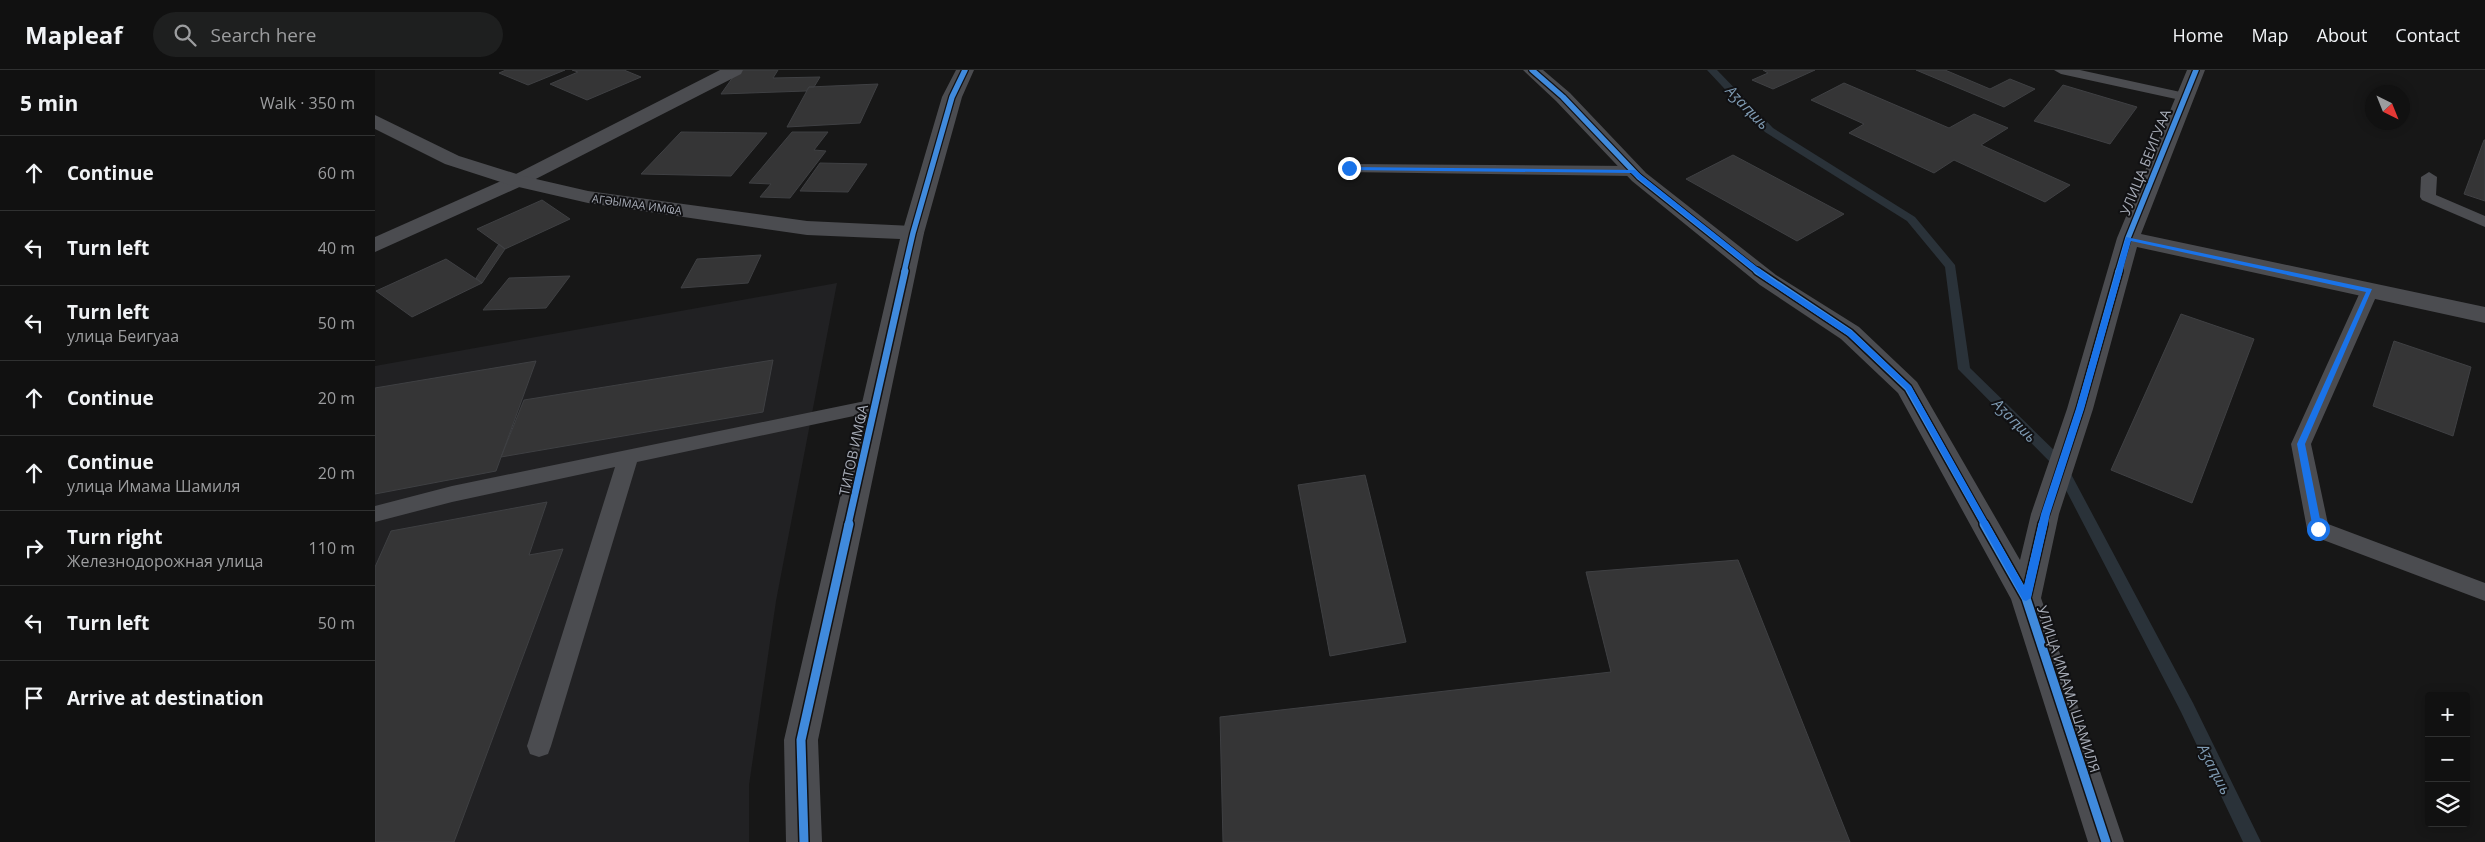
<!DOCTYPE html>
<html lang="en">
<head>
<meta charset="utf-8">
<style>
	:root { --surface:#111; --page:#1e1f1f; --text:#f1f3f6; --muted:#9c9d9f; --line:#303131 }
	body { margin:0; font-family:"Open Sans",sans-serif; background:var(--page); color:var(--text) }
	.controls { position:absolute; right:15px; bottom:15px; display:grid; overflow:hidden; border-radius:5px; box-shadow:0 2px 12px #0003 }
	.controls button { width:45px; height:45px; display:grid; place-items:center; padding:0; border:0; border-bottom:1px solid var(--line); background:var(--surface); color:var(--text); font:25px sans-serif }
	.compass { position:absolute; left:1990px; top:15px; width:45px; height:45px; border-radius:50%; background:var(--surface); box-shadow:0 2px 12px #0003; rotate:137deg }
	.stop { position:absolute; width:15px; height:15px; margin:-11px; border:4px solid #1a73e8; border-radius:50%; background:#fff }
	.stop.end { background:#1a73e8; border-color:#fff; box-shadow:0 1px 5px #0008 }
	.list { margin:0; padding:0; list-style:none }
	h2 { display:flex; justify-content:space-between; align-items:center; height:65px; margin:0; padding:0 20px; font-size:21px }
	h2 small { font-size:16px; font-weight:400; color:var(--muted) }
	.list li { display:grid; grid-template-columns:32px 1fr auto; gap:15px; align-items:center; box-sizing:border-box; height:75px; padding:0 20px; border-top:1px solid var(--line) }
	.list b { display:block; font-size:19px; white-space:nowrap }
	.list p { margin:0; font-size:16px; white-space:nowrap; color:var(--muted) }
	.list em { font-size:16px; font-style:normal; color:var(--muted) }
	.icon { flex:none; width:28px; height:28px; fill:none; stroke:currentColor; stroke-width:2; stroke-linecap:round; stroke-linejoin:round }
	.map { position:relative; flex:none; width:2110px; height:772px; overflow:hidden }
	header { display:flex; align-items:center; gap:30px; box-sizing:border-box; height:70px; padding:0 25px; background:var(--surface); border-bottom:1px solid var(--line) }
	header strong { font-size:24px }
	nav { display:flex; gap:28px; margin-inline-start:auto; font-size:18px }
	.search { width:350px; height:45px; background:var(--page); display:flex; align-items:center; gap:12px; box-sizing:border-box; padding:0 18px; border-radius:28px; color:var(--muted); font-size:19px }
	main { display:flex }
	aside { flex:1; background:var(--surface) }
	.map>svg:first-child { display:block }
	.built { fill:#212123 }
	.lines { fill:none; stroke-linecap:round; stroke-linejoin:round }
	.stream { fill:#2a3239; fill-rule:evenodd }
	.building { fill:#353536; stroke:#3f4043 }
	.service { fill:#4b4c50; fill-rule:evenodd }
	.minor { fill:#4b4c50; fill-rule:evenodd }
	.tertiary { fill:#4b4c50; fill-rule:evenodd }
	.cycleway-far2-casing { stroke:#111113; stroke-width:8 }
	.cycleway-far1-casing { stroke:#111113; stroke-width:10 }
	.cycleway-casing { stroke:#111113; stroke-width:12 }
	.cycleway-far2 { stroke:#408adc; stroke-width:5.5 }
	.cycleway-far1 { stroke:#408adc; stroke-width:7 }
	.cycleway { stroke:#408adc; stroke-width:9 }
	.route { fill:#1a73e8 }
	.labels { text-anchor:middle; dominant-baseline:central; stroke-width:4; stroke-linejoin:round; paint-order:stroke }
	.far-street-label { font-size:11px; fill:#a8adb8; stroke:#111113 }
	.street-label { font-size:14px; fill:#a8adb8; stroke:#111113 }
	.water-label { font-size:15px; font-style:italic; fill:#7f9bb3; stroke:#111113 }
</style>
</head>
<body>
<header>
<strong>Mapleaf</strong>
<div class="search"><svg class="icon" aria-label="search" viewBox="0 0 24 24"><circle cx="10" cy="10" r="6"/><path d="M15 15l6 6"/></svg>Search here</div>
<nav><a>Home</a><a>Map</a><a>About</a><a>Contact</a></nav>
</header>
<main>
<aside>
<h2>5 min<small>Walk · 350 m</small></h2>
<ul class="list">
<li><svg class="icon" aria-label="ahead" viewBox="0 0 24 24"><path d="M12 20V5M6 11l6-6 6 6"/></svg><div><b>Continue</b></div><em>60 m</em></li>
<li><svg class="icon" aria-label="left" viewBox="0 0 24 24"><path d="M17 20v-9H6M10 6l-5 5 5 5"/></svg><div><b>Turn left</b></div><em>40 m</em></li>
<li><svg class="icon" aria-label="left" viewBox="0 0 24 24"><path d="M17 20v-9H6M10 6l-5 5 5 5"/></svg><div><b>Turn left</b><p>улица Беигуаа</p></div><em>50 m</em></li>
<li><svg class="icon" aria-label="ahead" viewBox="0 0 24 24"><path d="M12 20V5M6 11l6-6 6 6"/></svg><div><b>Continue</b></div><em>20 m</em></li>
<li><svg class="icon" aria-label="ahead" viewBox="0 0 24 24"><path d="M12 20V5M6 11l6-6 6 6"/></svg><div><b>Continue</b><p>улица Имама Шамиля</p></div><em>20 m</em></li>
<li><svg class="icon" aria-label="right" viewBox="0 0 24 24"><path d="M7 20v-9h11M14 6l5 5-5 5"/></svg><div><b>Turn right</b><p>Железнодорожная улица</p></div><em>110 m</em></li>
<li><svg class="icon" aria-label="left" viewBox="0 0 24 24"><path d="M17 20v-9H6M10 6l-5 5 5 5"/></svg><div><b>Turn left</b></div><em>50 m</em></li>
<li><svg class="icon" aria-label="arrive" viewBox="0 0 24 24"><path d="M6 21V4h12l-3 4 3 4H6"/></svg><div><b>Arrive at destination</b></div></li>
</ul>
</aside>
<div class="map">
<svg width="2110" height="772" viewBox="0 0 2110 772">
	<rect width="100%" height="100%" fill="#171717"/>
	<!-- built -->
	<path class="built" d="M462,213L401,531L374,715V772H0V296Z"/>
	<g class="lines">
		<!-- stream -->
		<path class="stream" d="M1332,0H1342L1398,58L1540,147L1580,195L1595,298L1688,389L1818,633L1886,772H1868L1806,642L1678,395L1583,299L1570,197L1532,151L1390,62Z"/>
	</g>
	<!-- building -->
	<path class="building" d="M131,0H190L153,15L124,3Z
		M197,0H249L266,7L212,30L175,14L203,2Z
		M363,0H403L398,8L445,7L439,17H434L431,21L346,24Z
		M1388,0H1440L1398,19L1377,10L1393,3Z
		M1541,0H1570L1615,19L1635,9L1660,19L1629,37Z
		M1469,13L1574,58L1599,44L1633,58L1606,75L1695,115L1670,132L1579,90L1559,103L1474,63L1489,54L1436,30Z
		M503,14L485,53L412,57L434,17Z
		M1688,15L1762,37L1735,74L1659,51Z
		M306,62L392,63L356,106L266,104Z
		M417,62H453L439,80L451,81L415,128L385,127L396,114L374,113Z
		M2109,70H2110V131L2089,124Z
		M1358,85L1469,144L1422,171L1311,109Z
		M445,93L492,94L473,122L425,121Z
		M167,130L195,149L130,179L102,159Z
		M124,174L130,179L107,213L101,208Z
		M386,185L373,213L306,218L322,189Z
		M71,189L107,213L37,247L1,221Z
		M195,206L171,238L108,240L134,208Z
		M1806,244L1879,269L1817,433L1736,400Z
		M2019,271L2096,297L2078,366L1998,336Z
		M398,290L388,342L126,387L149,330Z
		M161,291L121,401L0,424V318Z
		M990,405L1031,572L955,586L923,415Z
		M172,432L154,485L188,479L79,772H0V497L16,461Z
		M1363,490L1475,772H848L845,647L1236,602L1211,502Z"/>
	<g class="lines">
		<!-- service -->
		<path class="service" d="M1679,0H1705L1810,23L1817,27L1810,31L1686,4Z
			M974,94L1258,96L1266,101L1258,106L969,102L966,99L969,96Z
			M2054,102L2062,107L2061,125L2110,146V157L2047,130L2045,127L2046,107Z
			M1995,215L2001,216L2004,220L1936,374L1953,454L2110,513V531L1935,465L1932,459L1916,374L1986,220L1989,216Z
			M500,329L507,330L510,335L507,340L262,392L176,676L173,684L164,687L155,684L152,676L240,397L77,432L0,452V436L77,416Z"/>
		<!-- minor -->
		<path class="minor" d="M345,0H368L366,4L149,115L0,182V167L135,107Z
			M581,0H599L587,27L549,163L546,168L538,170L530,168L527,163L567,27Z
			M1148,0H1168L1195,23L1271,103L1401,205L1484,257L1542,312L1645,490L1656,444L1692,339L1742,168L1812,0H1830L1766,164L2110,237V253L1762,177L1718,339L1684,444L1666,528L1749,772H1713L1636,529L1523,323L1466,269L1385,215L1257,111L1181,31Z"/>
		<!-- tertiary -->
		<path class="tertiary" d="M0,45L84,86L148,106L213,121L432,151L538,156L546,158L549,163L443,670L447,772H411L409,670L525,169L432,165L213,133L135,115L70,94L0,59Z"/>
		<!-- cycleway-far2 casing -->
		<g class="cycleway-far2-casing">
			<path id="cycleway-far2" d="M1157,0L1188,27L1264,107L1383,202
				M529,202L538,163L577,27L590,0
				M1743,202L1753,168L1821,0"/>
		</g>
		<!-- cycleway-far1 casing -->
		<g class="cycleway-far1-casing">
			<path id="cycleway-far1" d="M1382,201L1475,263L1533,318L1610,455
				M473,455L530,201
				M1667,455L1705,339L1744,201"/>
		</g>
		<!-- cycleway casing -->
		<g class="cycleway-casing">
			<path id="cycleway" d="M1609,454L1651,528
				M1668,454L1651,528L1731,772
				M429,772L426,670L474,454"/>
		</g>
		<!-- cycleway-far2 -->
		<use href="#cycleway-far2" class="cycleway-far2"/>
		<!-- cycleway-far1 -->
		<use href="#cycleway-far1" class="cycleway-far1"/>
		<!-- cycleway -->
		<use href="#cycleway" class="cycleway"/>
	</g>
	<!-- route -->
	<path class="route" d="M974,97L1260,100L1396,208L1477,261L1536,316L1649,516L1666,444L1701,339L1751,167L1997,219L1930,374L1947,459L1943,463L1938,459L1922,374L1991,222L1756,171L1709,339L1675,444L1656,528L1651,531L1648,530L1531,319L1472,265L1391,211L1256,103L972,100Z"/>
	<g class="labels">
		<!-- far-street labels -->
		<g class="far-street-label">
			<text transform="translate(262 134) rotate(8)">АГӘЫМАА ИМҨА</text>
		</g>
		<!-- street labels -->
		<g class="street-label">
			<text transform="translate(1770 92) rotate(-68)">УЛИЦА БЕИГУАА</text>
			<text transform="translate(478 380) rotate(-78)">ТИТОВ ИМҨА</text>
			<text transform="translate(1694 619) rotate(72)">УЛИЦА ИМАМА ШАМИЛЯ</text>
		</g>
		<!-- water labels -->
		<g class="water-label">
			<text transform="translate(1373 37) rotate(46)">Аӡаԥшь</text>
			<text transform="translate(1640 350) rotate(45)">Аӡаԥшь</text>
			<text transform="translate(1840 699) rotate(63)">Аӡаԥшь</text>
		</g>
	</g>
</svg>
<div class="controls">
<button>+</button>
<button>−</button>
<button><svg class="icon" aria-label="layers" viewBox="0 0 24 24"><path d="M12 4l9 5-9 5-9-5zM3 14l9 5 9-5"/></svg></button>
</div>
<svg class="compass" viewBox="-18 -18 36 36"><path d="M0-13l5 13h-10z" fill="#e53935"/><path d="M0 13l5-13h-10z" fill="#9c9d9f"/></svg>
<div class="stop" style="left:1943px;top:459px"></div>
<div class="stop end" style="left:974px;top:98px"></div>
</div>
</main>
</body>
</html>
